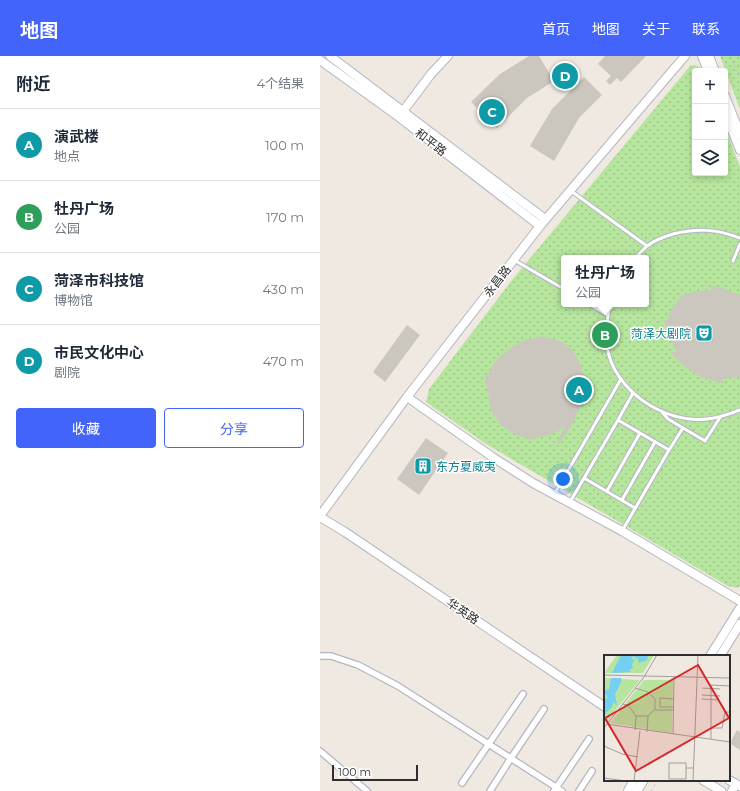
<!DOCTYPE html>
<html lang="zh">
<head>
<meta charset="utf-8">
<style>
	:root { --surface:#fff; --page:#f6f6f7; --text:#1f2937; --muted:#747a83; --line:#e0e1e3; --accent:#4264fb }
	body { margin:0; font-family:Montserrat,"Noto Sans SC",sans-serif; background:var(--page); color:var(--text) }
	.controls { position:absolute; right:12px; top:12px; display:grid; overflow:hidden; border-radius:4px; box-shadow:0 2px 6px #0003 }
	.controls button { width:36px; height:36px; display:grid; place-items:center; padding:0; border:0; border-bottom:1px solid var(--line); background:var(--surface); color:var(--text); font:20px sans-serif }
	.scale { position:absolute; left:12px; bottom:10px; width:86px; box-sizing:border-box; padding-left:4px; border:2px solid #2e2e2e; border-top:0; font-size:11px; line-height:14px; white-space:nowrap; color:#2e2e2e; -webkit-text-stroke:3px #fff; paint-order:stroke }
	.you { position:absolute; left:243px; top:423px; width:14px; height:14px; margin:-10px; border:3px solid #fff; border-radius:50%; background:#1a73e8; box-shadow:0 0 0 6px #1a73e833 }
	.badge { display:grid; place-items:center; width:26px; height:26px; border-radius:50%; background:var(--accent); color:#fff; font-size:13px; font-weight:700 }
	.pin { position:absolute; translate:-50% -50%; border:2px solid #fff; box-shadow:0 1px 4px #0006 }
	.popup { position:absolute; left:241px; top:199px; width:88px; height:52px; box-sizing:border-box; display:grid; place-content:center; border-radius:4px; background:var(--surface); filter:drop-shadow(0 1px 3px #0005); font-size:13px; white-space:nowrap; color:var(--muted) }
	.popup b { font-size:15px; color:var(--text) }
	.popup::after { content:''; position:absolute; left:50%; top:100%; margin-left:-8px; border:8px solid transparent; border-top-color:var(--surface) }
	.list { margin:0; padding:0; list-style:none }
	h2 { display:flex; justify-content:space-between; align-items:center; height:52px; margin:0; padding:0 16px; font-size:17px }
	h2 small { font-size:13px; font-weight:400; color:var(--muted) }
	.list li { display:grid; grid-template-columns:26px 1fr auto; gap:12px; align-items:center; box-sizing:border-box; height:72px; padding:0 16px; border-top:1px solid var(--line) }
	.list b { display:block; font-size:15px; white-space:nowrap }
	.list p { margin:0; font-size:13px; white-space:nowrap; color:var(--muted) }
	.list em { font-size:13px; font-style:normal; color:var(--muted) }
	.actions { display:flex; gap:8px; padding:12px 16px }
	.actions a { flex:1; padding:9px 0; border:1px solid var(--accent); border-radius:4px; text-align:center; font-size:14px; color:var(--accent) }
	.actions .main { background:var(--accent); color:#fff }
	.icon { flex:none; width:22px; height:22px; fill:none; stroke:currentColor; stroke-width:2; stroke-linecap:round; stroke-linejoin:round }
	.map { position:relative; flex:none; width:420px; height:735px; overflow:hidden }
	header { display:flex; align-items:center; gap:24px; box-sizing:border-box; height:56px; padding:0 20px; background:var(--accent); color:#fff }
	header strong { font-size:19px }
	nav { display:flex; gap:22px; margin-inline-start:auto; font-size:14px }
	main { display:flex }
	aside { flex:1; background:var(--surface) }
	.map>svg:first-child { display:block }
	.park { fill:url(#park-dots); fill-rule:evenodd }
	.building { fill:#cbc7bf }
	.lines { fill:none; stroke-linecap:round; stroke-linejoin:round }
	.lane-casing { stroke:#b4b7c1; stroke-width:5 }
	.street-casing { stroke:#b4b7c1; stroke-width:8 }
	.secondary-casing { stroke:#b4b7c1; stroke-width:10 }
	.path { stroke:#c9c9c9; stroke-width:1; stroke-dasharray:3 2; stroke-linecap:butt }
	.lane { stroke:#fff; stroke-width:3 }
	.street { stroke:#fff; stroke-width:5.5 }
	.secondary { stroke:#fff; stroke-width:8 }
	.labels { text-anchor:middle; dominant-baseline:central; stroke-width:3; stroke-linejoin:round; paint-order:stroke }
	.street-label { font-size:12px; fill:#2e2e2e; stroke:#fff }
	.culture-label { font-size:12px; fill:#0d838f; stroke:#fff; text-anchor:end }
	.inset-road { fill:none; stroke:#a29e99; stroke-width:1 }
	.view { fill:#d62828; fill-opacity:0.15; stroke:#d62828; stroke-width:2 }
	.inset-edge { fill:none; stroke:#2e2e2e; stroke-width:2 }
</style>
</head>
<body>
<header>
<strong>地图</strong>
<nav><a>首页</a><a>地图</a><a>关于</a><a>联系</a></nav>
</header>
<main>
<aside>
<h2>附近<small>4个结果</small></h2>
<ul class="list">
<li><span class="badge" style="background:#0f9aa8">A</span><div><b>演武楼</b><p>地点</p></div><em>100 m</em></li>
<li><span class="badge" style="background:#2e9e5b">B</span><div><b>牡丹广场</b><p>公园</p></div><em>170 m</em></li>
<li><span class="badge" style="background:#0f9aa8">C</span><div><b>菏泽市科技馆</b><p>博物馆</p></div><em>430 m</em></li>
<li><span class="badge" style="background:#0f9aa8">D</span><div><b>市民文化中心</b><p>剧院</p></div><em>470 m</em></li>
</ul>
<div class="actions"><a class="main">收藏</a><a>分享</a></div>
</aside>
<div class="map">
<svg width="420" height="735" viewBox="0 0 420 735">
	<defs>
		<pattern id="park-dots" width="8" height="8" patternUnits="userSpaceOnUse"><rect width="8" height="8" fill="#b6e59e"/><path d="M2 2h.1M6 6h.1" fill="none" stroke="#9dc588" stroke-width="1.8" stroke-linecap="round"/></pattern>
	</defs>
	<rect width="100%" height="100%" fill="#efe9e1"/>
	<!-- park -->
	<path class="park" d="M400,0H420V53Z
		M374,9L382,13L383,15H375V117H405V72L420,111V530L417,532L408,530L166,388L106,346L109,333L192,224L366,15L370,10ZM244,202H326V248H244Z"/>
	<!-- building -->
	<path class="building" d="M209,0H219L234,25L207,42L177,72L151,46L180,18Z
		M285,0H326L301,26L297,22L290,29L286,25L291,20L278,8Z
		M264,21L282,39L259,62L234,105L210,90L232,53Z
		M390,229L404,233L420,239V321L401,323L405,328L379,320L359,306L350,296H357L349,280L344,264H348L351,253L360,243L359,240L377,235L392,234Z
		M87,269L100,279L65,326L53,316Z
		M225,281L243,286L252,294L260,307L264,324V334L260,352L250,372L239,388L237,387L245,370L232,378L211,383L196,379L183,371L179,367L171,354L165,322L177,303L195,289L208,283Z
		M106,382L128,397L99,439L77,423Z
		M417,674L420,676V694L411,688L412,686L411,685Z"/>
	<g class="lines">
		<!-- lane casing -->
		<g class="lane-casing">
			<path id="lane" d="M251,135L327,190L315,202
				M327,190C335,184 343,181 353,178C377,172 396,173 420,182
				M194,204L244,233
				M413,205L420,188
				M269,248L288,259L290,248
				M288,259C287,270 285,280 287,290C293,334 344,368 387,363C399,362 410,358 420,354
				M342,356L348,363L385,385L401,360
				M298,364L313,337
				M349,394L363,372
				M264,422L315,452
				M287,435L320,377
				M235,437L301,323
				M302,444L335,386
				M250,446L298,364L349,394L302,475"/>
		</g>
		<!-- street casing -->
		<g class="street-casing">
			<path id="street" d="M0,600H11L38,609L78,630L242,735
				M0,695L47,735
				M142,727L203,638
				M170,735L191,702L224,653
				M234,735L269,683
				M259,735L272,715"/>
		</g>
		<!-- secondary casing -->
		<g class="secondary-casing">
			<path id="secondary" d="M10,0L225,163
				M382,0L388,15
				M389,0L395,15
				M0,4L79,61L220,170
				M405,40L420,78
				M405,57L420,94
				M81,58L111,18L128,0
				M87,341L174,402L213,427L302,475L420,545
				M0,460L87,341L220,170L365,0
				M0,461L25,476L285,651
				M390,600L420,552
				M400,600L420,568
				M383,724L401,735
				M409,724L420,730
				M308,735L314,724
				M317,735L324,724
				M412,735L416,728"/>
		</g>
		<!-- path -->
		<path class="path" d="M411,0L413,8L420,20
			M331,735L338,724"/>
		<!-- lane -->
		<use href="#lane" class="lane"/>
		<!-- street -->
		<use href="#street" class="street"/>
		<!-- secondary -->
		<use href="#secondary" class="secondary"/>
	</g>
	<!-- icons -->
	<defs>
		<g id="theatre-square" transform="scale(0.9)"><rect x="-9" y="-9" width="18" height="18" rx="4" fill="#0f9aa8" stroke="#fff"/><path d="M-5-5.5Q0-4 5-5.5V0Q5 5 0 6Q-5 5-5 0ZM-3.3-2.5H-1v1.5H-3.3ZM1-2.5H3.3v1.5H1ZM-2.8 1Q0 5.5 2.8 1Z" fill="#fff"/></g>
		<g id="building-square" transform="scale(0.9)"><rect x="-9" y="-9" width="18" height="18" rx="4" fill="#0f9aa8" stroke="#fff"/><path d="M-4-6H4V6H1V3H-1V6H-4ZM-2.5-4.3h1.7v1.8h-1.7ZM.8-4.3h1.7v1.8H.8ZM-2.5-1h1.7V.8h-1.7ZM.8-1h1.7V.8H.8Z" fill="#fff"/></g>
	</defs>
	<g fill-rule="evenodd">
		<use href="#theatre-square" x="384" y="277"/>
		<use href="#building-square" x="103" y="410"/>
	</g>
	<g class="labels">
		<!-- street labels -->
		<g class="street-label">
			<text transform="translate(111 86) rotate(38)">和平路</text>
			<text transform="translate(177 225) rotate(-52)">永昌路</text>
			<text transform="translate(143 555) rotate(34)">华英路</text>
		</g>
		<!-- culture labels -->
		<g class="culture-label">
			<text x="371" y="277">菏泽大剧院</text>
			<text x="116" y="410" text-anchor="start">东方夏威夷</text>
		</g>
	</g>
	<!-- overview -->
	<g transform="translate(284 599)">
		<rect width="126" height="126" fill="#efe9e1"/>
		<path d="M13,0H50L39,18H0ZM0,23L36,25L0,69ZM40,25H69L68,78L6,68Z" fill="#b6e59e"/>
		<path d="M17,0L35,1L44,0L43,5L35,8L34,4L29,1L27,5L31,4L28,9L29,13L25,15L27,17L8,18ZM7,23H17V27L11,39L13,50L9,47L8,52L0,60V44L4,43L0,36L5,34Z" fill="#75cff0"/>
		<path class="inset-road" d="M0,20L126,23M31,33L44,37L51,44V54L44,61M98,33L116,34M98,40L116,41M70,44L56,43V52H70M98,44L113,45M18,49L24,50L32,61M51,55H70M2,69L126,87M0,73L40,22L53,0M108,73H118L121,57H126M31,75L32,61H44L43,77M69,79L70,22M107,84V30L126,31M0,91L18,99L34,102M82,113V124H65V108H82V113H89M0,123L22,126M30,126L36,76M89,126L94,0"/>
		<path class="view" d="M94,10L125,63L32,116L1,63Z"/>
		<rect width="126" height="126" class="inset-edge"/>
	</g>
</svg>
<div class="controls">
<button>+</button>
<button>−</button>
<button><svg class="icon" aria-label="layers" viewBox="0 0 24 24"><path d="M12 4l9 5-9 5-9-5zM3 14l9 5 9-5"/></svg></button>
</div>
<div class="scale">100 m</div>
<div class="you"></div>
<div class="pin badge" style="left:259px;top:334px;background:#0f9aa8">A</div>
<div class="pin badge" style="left:285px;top:279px;background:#2e9e5b">B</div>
<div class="popup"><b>牡丹广场</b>公园</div>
<div class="pin badge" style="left:172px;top:56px;background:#0f9aa8">C</div>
<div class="pin badge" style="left:245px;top:20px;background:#0f9aa8">D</div>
</div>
</main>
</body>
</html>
